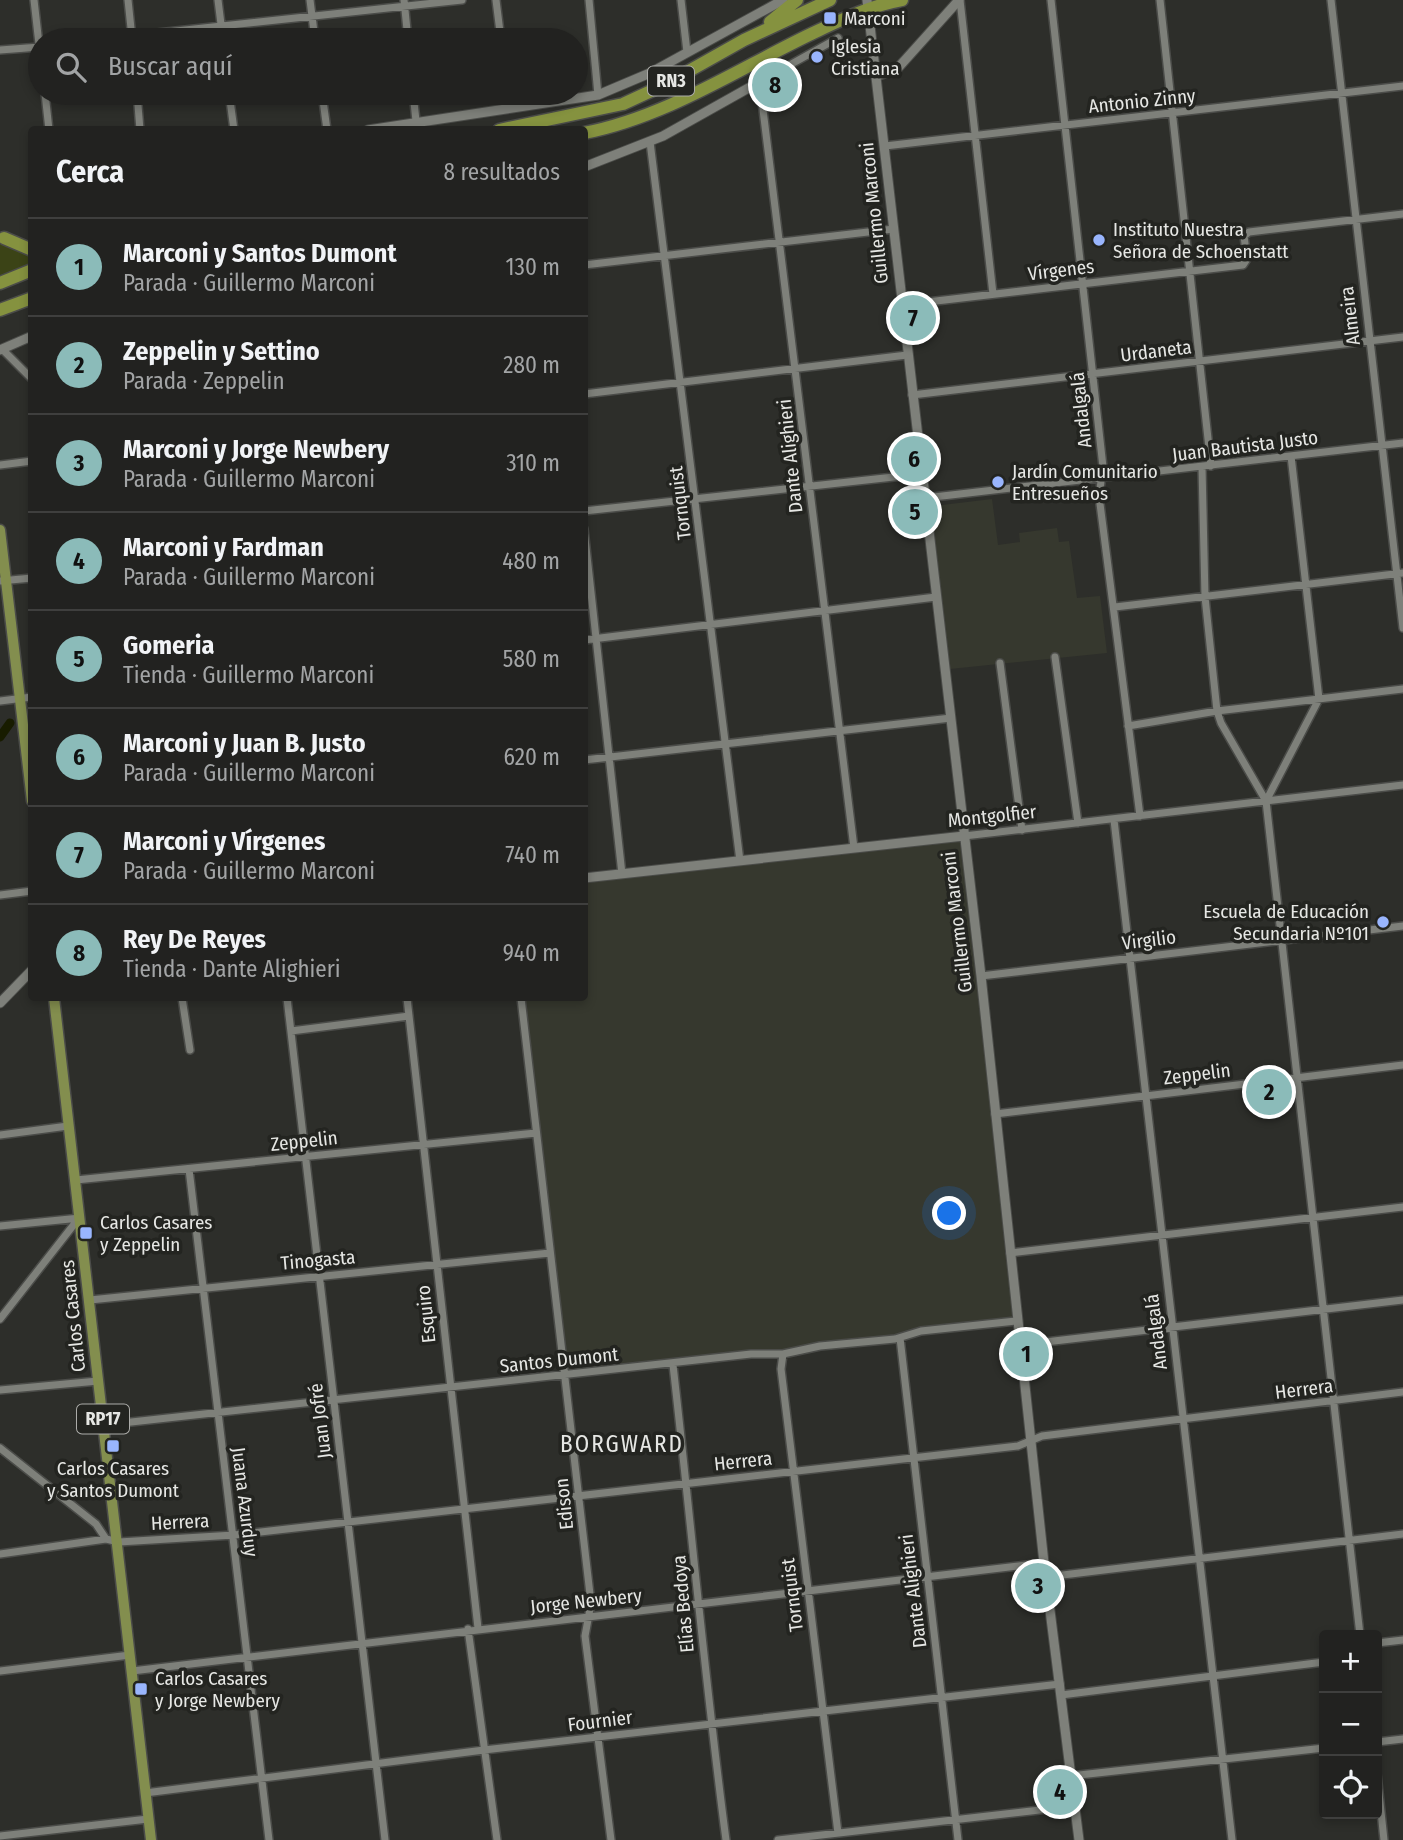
<!DOCTYPE html>
<html lang="es">
<head>
<meta charset="utf-8">
<style>
	:root { --surface:#222220; --page:#2a2a29; --text:#f1f3f6; --muted:#a2a4a5; --line:#3f3f3e; --accent:#8bbbb9 }
	body { margin:0; font-family:"Fira Sans Condensed",sans-serif; background:var(--page); color:var(--text) }
	.controls { position:absolute; right:21px; bottom:21px; display:grid; overflow:hidden; border-radius:7px; box-shadow:0 4px 10px #0003 }
	.controls button { width:63px; height:63px; display:grid; place-items:center; padding:0; border:0; border-bottom:2px solid var(--line); background:var(--surface); color:var(--text); font:35px sans-serif }
	.you { position:absolute; left:950px; top:1214px; width:24px; height:24px; margin:-18px; border:5px solid #fff; border-radius:50%; background:#1a73e8; box-shadow:0 0 0 10px #1a73e833 }
	.badge { display:grid; place-items:center; width:46px; height:46px; border-radius:50%; background:var(--accent); color:#111; font-size:23px; font-weight:700 }
	.pin { position:absolute; translate:-50% -50%; border:4px solid #fff; box-shadow:0 2px 7px #0006 }
	.list { margin:0; padding:0; list-style:none }
	h2 { display:flex; justify-content:space-between; align-items:center; height:91px; margin:0; padding:0 28px; font-size:30px }
	h2 small { font-size:23px; font-weight:400; color:var(--muted) }
	.list li { display:grid; grid-template-columns:46px 1fr auto; gap:21px; align-items:center; box-sizing:border-box; height:98px; padding:0 28px; border-top:2px solid var(--line) }
	.list b { display:block; font-size:26px; white-space:nowrap }
	.list p { margin:0; font-size:23px; white-space:nowrap; color:var(--muted) }
	.list em { font-size:23px; font-style:normal; color:var(--muted) }
	.icon { flex:none; width:38px; height:38px; fill:none; stroke:currentColor; stroke-width:2; stroke-linecap:round; stroke-linejoin:round }
	.map { position:relative; flex:none; width:1403px; height:1840px; overflow:hidden }
	.search { position:absolute; background:var(--surface); box-shadow:0 4px 10px #0003; left:28px; top:28px; width:560px; height:77px; display:flex; align-items:center; gap:18px; box-sizing:border-box; padding:0 24px; border-radius:38px; color:var(--muted); font-size:26px }
	.panel { position:absolute; background:var(--surface); box-shadow:0 4px 10px #0003; left:28px; top:126px; width:560px; height:875px; border-radius:7px }
	.map>svg:first-child { display:block }
	.built { fill:#36382e }
	.green { fill:#3b4316 }
	.lines { fill:none; stroke-linecap:round; stroke-linejoin:round }
	.canal { stroke:#181c00; stroke-width:9 }
	.minor-casing { stroke:#4b4c49; stroke-width:10 }
	.tertiary-casing { stroke:#4b4c49; stroke-width:11 }
	.primary-casing { stroke:#4b4c49; stroke-width:13 }
	.trunk-casing { stroke:#4b4c49; stroke-width:15 }
	.minor { stroke:#7e807a; stroke-width:7 }
	.tertiary { stroke:#7e807a; stroke-width:9 }
	.primary { stroke:#838e4e; stroke-width:10 }
	.trunk { stroke:#85923f; stroke-width:12 }
	.poi-dot { fill:#99b5fd; stroke:#232420; stroke-width:2.5 }
	.labels { text-anchor:middle; dominant-baseline:central; stroke-width:7; stroke-linejoin:round; paint-order:stroke }
	.shield { fill:#232420; stroke:#acaca9; stroke-width:2 }
	.shield-label { font-size:18px; font-weight:bold; fill:#e6e7e4 }
	.poi-label { font-size:19px; fill:#e6e7e4; stroke:#232420; text-anchor:start }
	.street-label { font-size:19px; fill:#e6e7e4; stroke:#232420 }
	.quarter-label { font-size:23px; letter-spacing:2px; fill:#e6e7e4; stroke:#232420 }
</style>
</head>
<body>
<div class="map">
<svg width="1403" height="1840" viewBox="0 0 1403 1840">
	<rect width="100%" height="100%" fill="#2d2e2a"/>
	<!-- built -->
	<path class="built" d="M992,499L998,545L1020,542L1019,533L1057,528L1059,542L1069,541L1077,598L1100,596L1107,653L950,669L931,511L934,506Z
		M964,836L1016,1321L797,1352L565,1375L521,998H584L585,878Z"/>
	<!-- green -->
	<path class="green" d="M0,241L31,255V266L0,277Z"/>
	<g class="lines">
		<!-- canal -->
		<path class="canal" d="M0,737L10,723"/>
		<!-- minor casing -->
		<g class="minor-casing">
			<path id="minor" d="M34,0L40,53
				M128,0L132,38
				M218,0L223,40
				M310,0L315,40
				M404,0L408,40
				M496,0L501,40
				M589,0L598,95
				M681,0L687,52
				M960,0L993,294
				M1051,0L1103,467L1099,496L1140,816
				M1160,0L1211,466
				M1331,0L1403,628
				M93,40L462,0
				M0,50L40,47
				M757,61L854,848
				M761,81L838,38
				M45,93L49,130
				M137,93L140,130
				M229,93L234,130
				M322,93L327,130
				M413,93L417,130
				M506,93L507,107
				M650,142L740,861
				M885,146L1403,86
				M584,265L894,229
				M902,305L1243,265L1247,259L1244,236L1249,232L1403,214
				M2,349L32,379
				M584,394L907,355
				M912,395L1403,337
				M0,465L32,461
				M1202,467L1205,597L1217,711L1221,723L1266,801L1360,1635
				M925,498L1403,443
				M584,511L921,474
				M584,529L622,874
				M0,581L32,578
				M1115,607L1403,573
				M584,640L936,597
				M1055,657L1078,823
				M1000,663L1022,830
				M0,701L32,697
				M1128,726L1217,711L1403,689
				M584,760L951,718
				M1266,801L1319,699L1291,456
				M1114,820L1232,1840
				M964,836L1403,785
				M0,895L32,891
				M981,976L1403,926
				M182,998L190,1050
				M287,998L385,1840
				M407,998L478,1628
				M521,998L591,1603L585,1636L611,1840
				M291,1031L409,1016
				M995,1114L1403,1065
				M0,1135L68,1126
				M189,1169L269,1840
				M76,1180L536,1133
				M0,1226L80,1218
				M1010,1253L1403,1207
				M90,1300L550,1253
				M0,1319L79,1218
				M900,1338L958,1840
				M1020,1345L1403,1300
				M783,1354L781,1369L838,1833
				M673,1365C691,1523 705,1682 726,1840
				M0,1390L98,1381
				M104,1425L751,1354H783L820,1346L895,1339L921,1331L1016,1321
				M0,1448L96,1524L106,1539
				M0,1554L106,1539L119,1542L234,1535L1018,1446L1042,1436L1403,1392
				M1046,1577L1403,1534
				M468,1629L497,1840
				M1377,1643L1403,1640
				M0,1671L130,1655
				M132,1671L1044,1563
				M1061,1695L1324,1662
				M1377,1742L1403,1739
				M1377,1774L1384,1840
				M1070,1776L1324,1748
				M145,1793L484,1750L1060,1684
				M0,1836L148,1819
				M778,1840L1074,1806"/>
		</g>
		<!-- tertiary casing -->
		<g class="tertiary-casing">
			<path id="tertiary" d="M867,0L981,976L1044,1563L1079,1840
				M877,76L897,69L959,0
				M368,130L598,95L650,73L783,0
				M584,167L663,136L761,81
				M0,350L32,336
				M584,878L964,836
				M0,1003L32,970"/>
		</g>
		<!-- primary casing -->
		<g class="primary-casing">
			<path id="primary" d="M0,530L32,801
				M54,998L151,1840"/>
		</g>
		<!-- trunk casing -->
		<g class="trunk-casing">
			<path id="trunk" d="M770,22L797,0
				M499,130L623,104L664,85L744,40L830,0
				M584,133C666,117 738,69 811,34C841,20 869,6 902,0
				M4,238L32,250
				M0,283L32,270
				M0,310L32,298"/>
		</g>
		<!-- minor -->
		<use href="#minor" class="minor"/>
		<!-- tertiary -->
		<use href="#tertiary" class="tertiary"/>
		<!-- primary -->
		<use href="#primary" class="primary"/>
		<!-- trunk -->
		<use href="#trunk" class="trunk"/>
	</g>
	<!-- markers -->
	<g class="poi-dot">
		<rect x="823" y="11" width="14" height="14" rx="3.5"/>
		<circle cx="817" cy="57" r="7"/>
		<circle cx="1099" cy="240" r="7"/>
		<circle cx="998" cy="482" r="7"/>
		<circle cx="1383" cy="922" r="7"/>
		<rect x="79" y="1226" width="14" height="14" rx="3.5"/>
		<rect x="106" y="1439" width="14" height="14" rx="3.5"/>
		<rect x="134" y="1682" width="14" height="14" rx="3.5"/>
	</g>
	<g class="labels">
		<!-- shield labels -->
		<g class="shield">
			<rect x="648" y="66.5" width="46" height="29" rx="5"/>
			<rect x="77" y="1404.5" width="52" height="29" rx="5"/>
		</g>
		<g class="shield-label">
			<text x="671" y="81">RN3</text>
			<text x="103" y="1419">RP17</text>
		</g>
		<!-- poi labels -->
		<g class="poi-label">
			<text x="844" y="18">Marconi</text>
			<text x="831" y="46">Iglesia<tspan x="831" dy="22">Cristiana</tspan></text>
			<text x="1113" y="229">Instituto Nuestra<tspan x="1113" dy="22">Señora de Schoenstatt</tspan></text>
			<text x="1012" y="471">Jardín Comunitario<tspan x="1012" dy="22">Entresueños</tspan></text>
			<text x="1369" y="911" text-anchor="end">Escuela de Educación<tspan x="1369" dy="22">Secundaria Nº101</tspan></text>
			<text x="100" y="1222">Carlos Casares<tspan x="100" dy="22">y Zeppelin</tspan></text>
			<text x="113" y="1468" text-anchor="middle">Carlos Casares<tspan x="113" dy="22">y Santos Dumont</tspan></text>
			<text x="155" y="1678">Carlos Casares<tspan x="155" dy="22">y Jorge Newbery</tspan></text>
		</g>
		<!-- street labels -->
		<g class="street-label">
			<text transform="translate(1142 101) rotate(-6)">Antonio Zinny</text>
			<text transform="translate(874 213) rotate(-96)">Guillermo Marconi</text>
			<text transform="translate(1061 270) rotate(-7)">Vírgenes</text>
			<text transform="translate(1350 316) rotate(-97)">Almeira</text>
			<text transform="translate(1156 351) rotate(-7)">Urdaneta</text>
			<text transform="translate(1081 410) rotate(-96)">Andalgalá</text>
			<text transform="translate(1245 446) rotate(-7)">Juan Bautista Justo</text>
			<text transform="translate(790 456) rotate(-96)">Dante Alighieri</text>
			<text transform="translate(680 503) rotate(-97)">Tornquist</text>
			<text transform="translate(992 816) rotate(-6)">Montgolfier</text>
			<text transform="translate(957 922) rotate(-97)">Guillermo Marconi</text>
			<text transform="translate(1149 940) rotate(-7)">Virgilio</text>
			<text transform="translate(1197 1074) rotate(-7)">Zeppelin</text>
			<text transform="translate(304 1141) rotate(-6)">Zeppelin</text>
			<text transform="translate(318 1260) rotate(-5)">Tinogasta</text>
			<text transform="translate(426 1314) rotate(-96)">Esquiro</text>
			<text transform="translate(73 1316) rotate(-96)">Carlos Casares</text>
			<text transform="translate(1156 1332) rotate(-97)">Andalgalá</text>
			<text transform="translate(559 1360) rotate(-6)">Santos Dumont</text>
			<text transform="translate(1304 1389) rotate(-7)">Herrera</text>
			<text transform="translate(320 1421) rotate(-97)">Juan Jofré</text>
			<text transform="translate(743 1461) rotate(-6)">Herrera</text>
			<text transform="translate(245 1502) rotate(83)">Juana Azurduy</text>
			<text transform="translate(564 1504) rotate(-96)">Edison</text>
			<text transform="translate(180 1522) rotate(-3)">Herrera</text>
			<text transform="translate(913 1591) rotate(-97)">Dante Alighieri</text>
			<text transform="translate(792 1595) rotate(-97)">Tornquist</text>
			<text transform="translate(586 1601) rotate(-6)">Jorge Newbery</text>
			<text transform="translate(683 1604) rotate(-95)">Elías Bedoya</text>
			<text transform="translate(600 1721) rotate(-7)">Fournier</text>
		</g>
		<!-- quarter labels -->
		<g class="quarter-label">
			<text x="622" y="1444">BORGWARD</text>
		</g>
	</g>
</svg>
<div class="controls">
<button>+</button>
<button>−</button>
<button><svg class="icon" aria-label="locate" viewBox="0 0 24 24"><circle cx="12" cy="12" r="6"/><path d="M12 2v4M12 18v4M2 12h4M18 12h4"/></svg></button>
</div>
<div class="you"></div>
<div class="pin badge" style="left:1026px;top:1354px">1</div>
<div class="pin badge" style="left:1269px;top:1092px">2</div>
<div class="pin badge" style="left:1038px;top:1586px">3</div>
<div class="pin badge" style="left:1060px;top:1792px">4</div>
<div class="pin badge" style="left:915px;top:512px">5</div>
<div class="pin badge" style="left:914px;top:459px">6</div>
<div class="pin badge" style="left:913px;top:318px">7</div>
<div class="pin badge" style="left:775px;top:85px">8</div>
<div class="search"><svg class="icon" aria-label="search" viewBox="0 0 24 24"><circle cx="10" cy="10" r="6"/><path d="M15 15l6 6"/></svg>Buscar aquí</div>
<section class="panel">
<h2>Cerca<small>8 resultados</small></h2>
<ul class="list">
<li><span class="badge">1</span><div><b>Marconi y Santos Dumont</b><p>Parada · Guillermo Marconi</p></div><em>130 m</em></li>
<li><span class="badge">2</span><div><b>Zeppelin y Settino</b><p>Parada · Zeppelin</p></div><em>280 m</em></li>
<li><span class="badge">3</span><div><b>Marconi y Jorge Newbery</b><p>Parada · Guillermo Marconi</p></div><em>310 m</em></li>
<li><span class="badge">4</span><div><b>Marconi y Fardman</b><p>Parada · Guillermo Marconi</p></div><em>480 m</em></li>
<li><span class="badge">5</span><div><b>Gomeria</b><p>Tienda · Guillermo Marconi</p></div><em>580 m</em></li>
<li><span class="badge">6</span><div><b>Marconi y Juan B. Justo</b><p>Parada · Guillermo Marconi</p></div><em>620 m</em></li>
<li><span class="badge">7</span><div><b>Marconi y Vírgenes</b><p>Parada · Guillermo Marconi</p></div><em>740 m</em></li>
<li><span class="badge">8</span><div><b>Rey De Reyes</b><p>Tienda · Dante Alighieri</p></div><em>940 m</em></li>
</ul>
</section>
</div>
</body>
</html>
